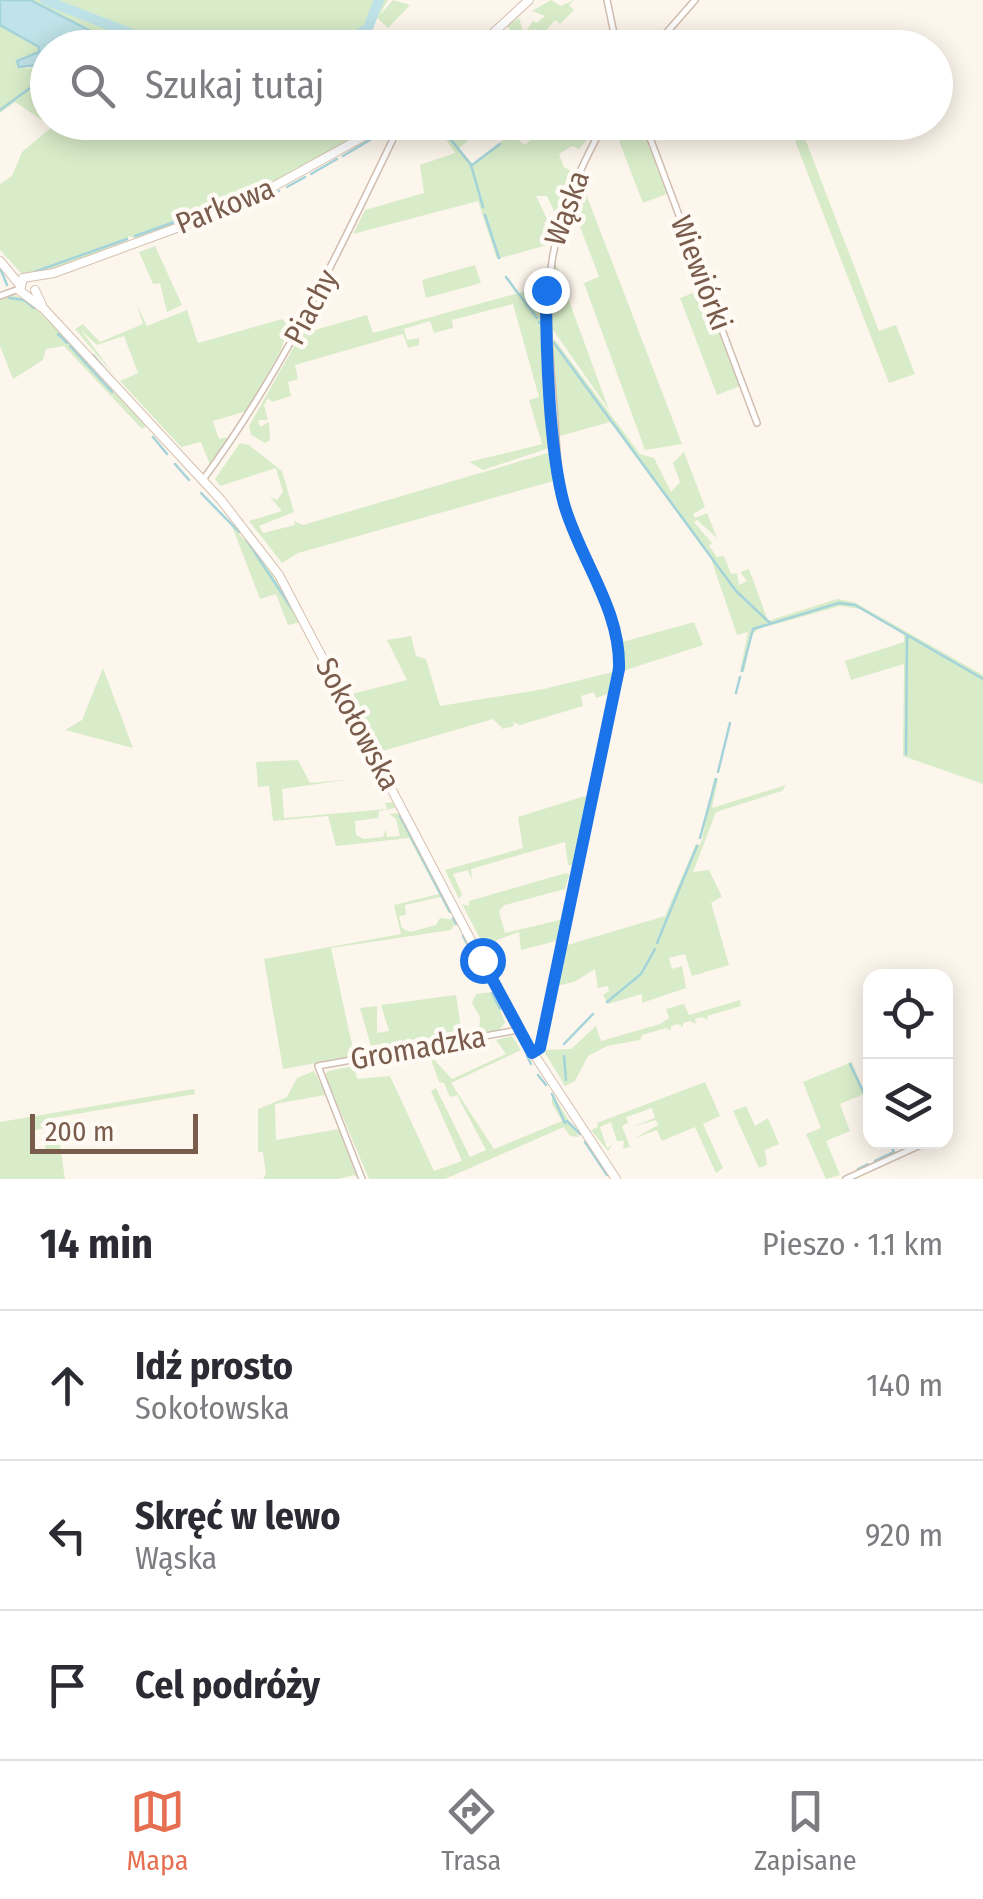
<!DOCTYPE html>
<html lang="pl">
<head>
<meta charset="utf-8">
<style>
	:root { --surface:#fff; --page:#f2f2f3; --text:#2b2b33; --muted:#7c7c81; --line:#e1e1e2; --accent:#e76f51 }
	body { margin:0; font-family:"Fira Sans Condensed",sans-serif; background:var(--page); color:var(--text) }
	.controls { position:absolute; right:30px; bottom:30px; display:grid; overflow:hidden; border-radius:20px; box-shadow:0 5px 25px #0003 }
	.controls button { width:90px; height:90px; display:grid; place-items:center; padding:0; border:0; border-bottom:2px solid var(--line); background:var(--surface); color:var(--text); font:50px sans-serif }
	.scale { position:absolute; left:30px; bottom:25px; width:168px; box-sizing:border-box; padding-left:10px; border:5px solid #7a5c4d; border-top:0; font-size:28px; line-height:35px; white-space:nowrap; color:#7a5c4d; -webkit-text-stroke:8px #fffaf3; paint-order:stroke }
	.stop { position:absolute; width:30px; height:30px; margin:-22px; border:8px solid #1a73e8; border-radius:50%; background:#fff }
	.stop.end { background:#1a73e8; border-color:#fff; box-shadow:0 2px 10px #0008 }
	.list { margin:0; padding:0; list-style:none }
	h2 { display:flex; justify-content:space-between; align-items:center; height:130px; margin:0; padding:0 40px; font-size:42px }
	h2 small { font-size:32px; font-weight:400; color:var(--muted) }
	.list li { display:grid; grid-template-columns:65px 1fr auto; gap:30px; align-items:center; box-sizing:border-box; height:150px; padding:0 40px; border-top:2px solid var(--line) }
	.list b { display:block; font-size:38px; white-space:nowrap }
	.list p { margin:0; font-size:32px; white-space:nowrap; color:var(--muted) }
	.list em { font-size:32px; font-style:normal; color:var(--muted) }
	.icon { flex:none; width:55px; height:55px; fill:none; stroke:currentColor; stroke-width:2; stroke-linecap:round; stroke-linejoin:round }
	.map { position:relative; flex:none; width:983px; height:1179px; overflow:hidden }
	.search { position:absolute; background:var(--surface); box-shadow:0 5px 25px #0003; left:30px; right:30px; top:30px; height:110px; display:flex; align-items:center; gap:25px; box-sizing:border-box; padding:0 35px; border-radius:55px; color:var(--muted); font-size:38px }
	.sheet { height:580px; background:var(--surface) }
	nav { display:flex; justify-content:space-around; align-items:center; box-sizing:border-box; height:140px; border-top:2px solid var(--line); background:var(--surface); font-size:28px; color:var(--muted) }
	nav a { display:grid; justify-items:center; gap:5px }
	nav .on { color:var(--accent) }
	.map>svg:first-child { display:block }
	.green { fill:#d8ecc9 }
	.water { fill:#bfe3e8; stroke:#a5d3da; stroke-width:2.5 }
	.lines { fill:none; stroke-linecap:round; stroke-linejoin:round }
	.stream { stroke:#a5d3da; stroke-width:2.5 }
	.river { stroke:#bfe3e8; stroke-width:10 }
	.street-casing { stroke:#d1beb0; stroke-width:8 }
	.secondary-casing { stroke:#d6c0b0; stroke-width:10 }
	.street { stroke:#fff; stroke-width:5 }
	.secondary { stroke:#fff; stroke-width:8 }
	.route { stroke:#1a73e8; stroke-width:12 }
	.labels { text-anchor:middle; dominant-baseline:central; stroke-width:9; stroke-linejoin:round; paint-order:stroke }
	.street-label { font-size:30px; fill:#7a5c4d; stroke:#fffaf3 }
</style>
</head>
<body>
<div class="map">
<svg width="983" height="1179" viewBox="0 0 983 1179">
	<rect width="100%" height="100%" fill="#fdf6ec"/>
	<!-- green -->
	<path class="green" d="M30,0H388L379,16L393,0L410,5L388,28L377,18L369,34L378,47L122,48Z
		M551,0L561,6L574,0L569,5L574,10L560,24L555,20L542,35L534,28L537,33L531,39L543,42L537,47H513L520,41L507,26L519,18L524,34L533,21L537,23L545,16L532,11Z
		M0,25L39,47L40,52L22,57L26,69L47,64L48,122L385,123L256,195L135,238L128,236V240L55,269L22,274L0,250V184L12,176L22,152L52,127L15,102L0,113Z
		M435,123H490L459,148L473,164L511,134L525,145L537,134L540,137L568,123L563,126L573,140L585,132L584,123H601L579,149L572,146L559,154L564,167L574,173L557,217L547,196H536L548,221L544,223L551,235L547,245L497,259L478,201L353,234L365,210L424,193L420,165L455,153Z
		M612,123H640L667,194L643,203Z
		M788,123H799L879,331L896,325L915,374L889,383Z
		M581,181L682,444L645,450L584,283L599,277L571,203Z
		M155,246L182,305L167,312L160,283L153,284L139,252Z
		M552,254L609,410L551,327L550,305L559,303L558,298L550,299Z
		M475,265L481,283L426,298L422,280Z
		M544,286L554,443L549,448L483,470L469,462L542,444L529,400L539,397L513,304L452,320L453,328L434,333L430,321L404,329L407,340L419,338V345L408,348L403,334L295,365L298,379L288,382L291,396L272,402L268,398L264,405L268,420H258L260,427L269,422L270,440L265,443L251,435L249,426L301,334L367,315L373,333Z
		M703,289L740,386L717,395L680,298Z
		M14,295C41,303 121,399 146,426L142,429L64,346L46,349L43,360L13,379L0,346V300Z
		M137,305L147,326L187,310L198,343L282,319L289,325L281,350L247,411L213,421L219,439L230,437L210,465L201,442L181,447L120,381L138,373L124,336L97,345L81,330L114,375L75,329L83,324L100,342L143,324Z
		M550,340H555L640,454L654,458L671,492L680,482L673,463L684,452L705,507L693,514L695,518L707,513L717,538L697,520L694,522L712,543L709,546L717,557L724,556L731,574L737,573L739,585L747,581L740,572L749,569L768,621L837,599L854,602L983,675V784L903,756L904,664L851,680L845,661L904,642V634L860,609L840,606L758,629L752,635L744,672L740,671L748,632L737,635L711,559L610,422L560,436Z
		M240,443L249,445L282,471L294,512L259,526L263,533L295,525L294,521L303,525L548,453L555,459L557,480L298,553L282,563L249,521L282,511L270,497L277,500L283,492L276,468L220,486L215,479Z
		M232,526L272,570L301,622L288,625L276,594L260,599Z
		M694,622L703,645L623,671L622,642Z
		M411,636L416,656L426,659L440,706L544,689L613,672L612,667L617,668L613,692L596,698L594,692L581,696L583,706L520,725L513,722L514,726L503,729L493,719L383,751L399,784L352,694L407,680L387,640Z
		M103,668L133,748L65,730L82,720Z
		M298,760L310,783L352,779L282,789L284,818L387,809L385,803L394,802L395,808L379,811L378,818L355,821L356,835L364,839L383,837L386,829L387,837L400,836L396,819L389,814L400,813L452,911L448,912L441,897L405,905L406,915L399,916L402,928L410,932L436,925L440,918L457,920L451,930L331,948L353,1049L371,1046L360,1008L377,1006V1033L389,1031L381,1005L456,995L462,1036L479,1033L480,1017L472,1003L476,994L493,992L505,1022L499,1031L391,1049L384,1047L383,1051L283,1069L264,959L401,934L394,905L439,894L409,838L336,846L328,816L273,821L269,786L258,787L256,762Z
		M714,778L718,779L712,808L786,785L782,791L716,812L693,872L709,870L722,897L711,903L729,965L692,976L685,954L669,958L672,969L682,966L686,988L642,1003V994L608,1004L603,995L609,991L608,986L598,988L595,969L574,982L556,986L564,946L665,916L696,844L700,845L702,840Z
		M585,796L589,804L576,866L568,865L565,842L471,869L472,880L468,870L453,874L462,894L459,899L445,870L523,848L518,817Z
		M566,873L574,877L568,878L565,889L505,905L499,911L505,933L564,919L560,940L521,950L519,932L497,940L487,952L462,904L469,906V901Z
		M740,1000L741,1006L707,1016L708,1020L702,1017L695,1019L696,1024L690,1021L683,1023V1027L678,1024L671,1026V1031L666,1028L642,1035L640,1040L607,1046L588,1056L575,1081L565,1086L543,1050L571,1049L596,1026L601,1041L660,1024L669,1018L666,1009L684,1004L689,1015Z
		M512,1036L521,1050L451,1083L494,1149L562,1121L552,1104V1093L579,1137L570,1136L564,1127L445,1179H369L325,1075L328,1071L354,1066L357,1079L390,1076L434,1171L462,1161L431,1091L436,1088L470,1157L486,1150L457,1095L450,1097L444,1083L439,1082L429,1054L452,1079L506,1054L496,1040Z
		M852,1062L870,1108L864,1094L840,1104L850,1131L826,1141L840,1175L826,1179L806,1134L821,1128L803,1082Z
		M314,1071L333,1110L325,1095L275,1104L276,1140L339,1129L361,1179L353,1175L339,1179H263L266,1174L263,1152H258V1109L287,1097L297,1078Z
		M705,1082L720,1116L703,1124L723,1168L716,1173L695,1127L662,1141L657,1130L635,1138L658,1125L656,1120L632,1127L655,1118L652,1108L626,1117L628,1123L622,1126L632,1152L630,1147L623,1149L624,1141H617L611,1122L600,1127L607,1148L612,1145L608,1151L591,1130L598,1127L597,1123Z
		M194,1089L195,1094L46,1119L45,1128L30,1131L32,1147L44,1153L48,1134L58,1131L65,1179H0V1122Z
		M746,1106L755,1126L768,1118L779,1144L765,1150L767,1165L759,1168L733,1111Z"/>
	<!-- water -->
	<path class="water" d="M0,0H30L122,47L48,48L47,64L19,67L17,61L39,52V47L0,25Z"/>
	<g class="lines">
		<!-- stream -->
		<path class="stream" d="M471,48L482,38
			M0,110L48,75
			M437,122L471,165L483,207
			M343,156L390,128
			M472,165L500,144
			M311,174L337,159
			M287,187L305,177
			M264,200L279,191
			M485,215L499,258
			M135,236L251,195
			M162,237L257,203
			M0,268L7,285
			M34,272L127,239
			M506,277L517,292
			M518,293L537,318
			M9,298L24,300L34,308
			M539,322L543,327
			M58,334L67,343
			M554,343L736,591L770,623
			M70,346L112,392
			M93,355L109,374
			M153,437L167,454
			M175,464L189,480
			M201,493L239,532
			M246,539L292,609
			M324,668L332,684
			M742,671L753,629L839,603L855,605L983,679
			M335,691L339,698
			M736,693L740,677
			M346,711L360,738
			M365,748L386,789
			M906,754L907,635
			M718,772L730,723
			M400,816L450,912
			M700,838L716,779
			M453,918L456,924
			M463,936L484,977
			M657,943L697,846
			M492,993L500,1009
			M607,1002L641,974L655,949
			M564,1044L593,1014
			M527,1056L531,1064
			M564,1056L566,1080
			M850,1064L870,1106
			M538,1075L546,1085
			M552,1094L565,1123
			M567,1121L580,1134
			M585,1142L607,1175
			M875,1161L894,1152L889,1142
			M858,1169L868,1164"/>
		<!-- river -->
		<path class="river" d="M45,0L132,34L144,48
			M338,48L368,28L379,0"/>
		<!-- street casing -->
		<g class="street-casing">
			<path id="street" d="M607,0L617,48
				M653,48L695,0
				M644,122L757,423
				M0,296L19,289
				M202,481C282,373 337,255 395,135L393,122
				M532,1053L542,1043L619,669C622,613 585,564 567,512C556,479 557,442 554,407C543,282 543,236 605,122
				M362,1179L318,1066L518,1030
				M846,1179L927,1142"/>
		</g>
		<!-- secondary casing -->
		<g class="secondary-casing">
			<path id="secondary" d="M477,48L529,0
				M0,261L19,284
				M23,278L20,291L44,309L221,500L279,575L518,1030L616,1179
				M23,278L54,273L242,204L390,122
				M35,290L42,305"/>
		</g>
		<!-- street -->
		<use href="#street" class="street"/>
		<!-- secondary -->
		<use href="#secondary" class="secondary"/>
	</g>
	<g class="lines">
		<!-- route -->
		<path class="route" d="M482,960L532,1053L540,1048L619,669C621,609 580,560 564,504C549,450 546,348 546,290"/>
	</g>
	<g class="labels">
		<!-- street labels -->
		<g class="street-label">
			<text transform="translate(225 206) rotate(-22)">Parkowa</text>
			<text transform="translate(567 208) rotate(-70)">Wąska</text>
			<text transform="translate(701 273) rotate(69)">Wiewiórki</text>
			<text transform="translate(311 307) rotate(-62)">Piachy</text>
			<text transform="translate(358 724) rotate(62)">Sokołowska</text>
			<text transform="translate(418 1048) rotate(-10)">Gromadzka</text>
		</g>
	</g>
</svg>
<div class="controls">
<button><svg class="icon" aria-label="locate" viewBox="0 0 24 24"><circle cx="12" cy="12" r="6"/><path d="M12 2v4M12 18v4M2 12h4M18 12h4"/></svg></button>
<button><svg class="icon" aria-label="layers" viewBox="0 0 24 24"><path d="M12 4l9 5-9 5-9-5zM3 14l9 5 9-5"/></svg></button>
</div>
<div class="scale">200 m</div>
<div class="stop" style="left:482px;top:960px"></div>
<div class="stop end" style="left:546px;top:290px"></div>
<div class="search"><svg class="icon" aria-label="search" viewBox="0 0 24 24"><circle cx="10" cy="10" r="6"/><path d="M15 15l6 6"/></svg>Szukaj tutaj</div>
</div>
<section class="sheet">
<h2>14 min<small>Pieszo · 1.1 km</small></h2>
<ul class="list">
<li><svg class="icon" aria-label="ahead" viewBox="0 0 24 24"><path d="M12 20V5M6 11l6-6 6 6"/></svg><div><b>Idź prosto</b><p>Sokołowska</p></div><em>140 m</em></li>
<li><svg class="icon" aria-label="left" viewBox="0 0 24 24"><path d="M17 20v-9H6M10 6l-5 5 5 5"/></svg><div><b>Skręć w lewo</b><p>Wąska</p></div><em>920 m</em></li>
<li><svg class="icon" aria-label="arrive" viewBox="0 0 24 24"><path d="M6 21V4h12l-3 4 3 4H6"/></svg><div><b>Cel podróży</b></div></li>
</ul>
</section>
<nav>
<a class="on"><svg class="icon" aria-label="map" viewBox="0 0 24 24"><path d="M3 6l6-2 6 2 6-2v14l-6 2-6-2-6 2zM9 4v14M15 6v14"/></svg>Mapa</a>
<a><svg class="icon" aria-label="directions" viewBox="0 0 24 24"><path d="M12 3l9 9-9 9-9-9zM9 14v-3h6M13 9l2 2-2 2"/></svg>Trasa</a>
<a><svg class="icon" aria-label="saved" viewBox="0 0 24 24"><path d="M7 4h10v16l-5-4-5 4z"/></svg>Zapisane</a>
</nav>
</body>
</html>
